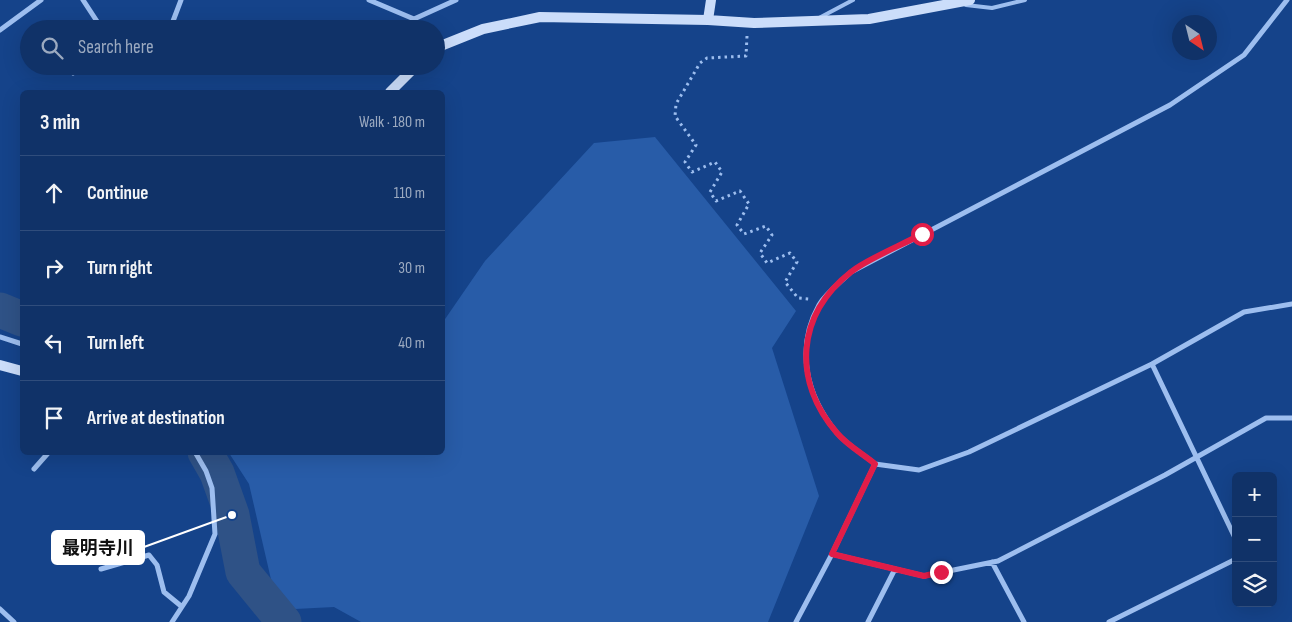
<!DOCTYPE html>
<html lang="en">
<head>
<meta charset="utf-8">
<style>
	:root { --surface:#103268; --page:#1e3e71; --text:#f1f3f6; --muted:#9caac0; --line:#304d7c }
	body { margin:0; font-family:"Sofia Sans Condensed","Noto Sans JP",sans-serif; background:var(--page); color:var(--text) }
	.controls { position:absolute; right:15px; bottom:15px; display:grid; overflow:hidden; border-radius:8px; box-shadow:0 5px 20px #0002 }
	.controls button { width:45px; height:45px; display:grid; place-items:center; padding:0; border:0; border-bottom:1px solid var(--line); background:var(--surface); color:var(--text); font:25px sans-serif }
	.compass { position:absolute; left:1172px; top:15px; width:45px; height:45px; border-radius:50%; background:var(--surface); box-shadow:0 5px 20px #0002; rotate:145deg }
	.stop { position:absolute; width:15px; height:15px; margin:-11px; border:4px solid #e11d48; border-radius:50%; background:#fff }
	.stop.end { background:#e11d48; border-color:#fff; box-shadow:0 1px 5px #0008 }
	.list { margin:0; padding:0; list-style:none }
	h2 { display:flex; justify-content:space-between; align-items:center; height:65px; margin:0; padding:0 20px; font-size:21px }
	h2 small { font-size:16px; font-weight:400; color:var(--muted) }
	.list li { display:grid; grid-template-columns:32px 1fr auto; gap:15px; align-items:center; box-sizing:border-box; height:75px; padding:0 20px; border-top:1px solid var(--line) }
	.list b { display:block; font-size:19px; white-space:nowrap }
	.list em { font-size:16px; font-style:normal; color:var(--muted) }
	.icon { flex:none; width:28px; height:28px; fill:none; stroke:currentColor; stroke-width:2; stroke-linecap:round; stroke-linejoin:round }
	.map { position:relative; flex:none; width:1292px; height:622px; overflow:hidden }
	.search { position:absolute; background:var(--surface); box-shadow:0 5px 20px #0002; left:20px; top:20px; width:425px; height:55px; display:flex; align-items:center; gap:12px; box-sizing:border-box; padding:0 18px; border-radius:28px; color:var(--muted); font-size:19px }
	.panel { position:absolute; background:var(--surface); box-shadow:0 5px 20px #0002; left:20px; top:90px; width:425px; height:365px; border-radius:8px }
	.map>svg:first-child { display:block }
	.green { fill:#285ca8 }
	.lines { fill:none; stroke-linecap:round; stroke-linejoin:round }
	.river { stroke:#2f5286; stroke-width:35 }
	.path { stroke:#9dbeef; stroke-width:3; stroke-dasharray:2.5 4; stroke-linecap:butt }
	.lane { stroke:#9dbeef; stroke-width:4 }
	.street { stroke:#9dbeef; stroke-width:5 }
	.secondary { stroke:#cbddfa; stroke-width:10 }
	.route { stroke:#e11d48; stroke-width:6 }
	.leader { fill:none; stroke:#fff; stroke-width:2 }
	.callout-dot { fill:#fff; stroke:#15438a; stroke-width:2 }
	.callout { fill:#fff; stroke:#fff; stroke-width:2 }
	.callout-label { font-size:18px; text-anchor:middle; font-weight:bold; fill:#111 }
</style>
</head>
<body>
<div class="map">
<svg width="1292" height="622" viewBox="0 0 1292 622">
	<rect width="100%" height="100%" fill="#15438a"/>
	<!-- green -->
	<path class="green" d="M655,137L796,311L772,348L819,496L768,622H361L334,607L295,609L276,601L249,484L229,453L442,452L443,322L485,261L594,143Z"/>
	<g class="lines">
		<!-- river -->
		<path class="river" d="M0,310L22,319
			M205,452L217,473L232,515L243,572L284,622"/>
		<!-- path -->
		<path class="path" d="M747,36L746,56L707,58L700,63L676,104L675,116L696,145L685,162L692,172L715,162L722,172L710,192L716,201L740,191L749,204L737,225L744,234L766,226L772,235L760,253L767,263L790,253L797,262L785,282L798,298L809,299"/>
		<!-- lane -->
		<path class="lane" d="M966,5L992,8L1025,0
			M819,18L853,0"/>
		<!-- street -->
		<path class="street" d="M83,0L102,29
			M369,0L414,19L456,0
			M170,29L181,0
			M0,30L41,0
			M73,73L82,66
			M0,337L22,344
			M1152,364L1236,540
			M875,464C863,454 847,445 837,433C806,396 795,348 819,305C826,293 841,282 851,272L1170,105L1244,55L1287,0
			M34,469L49,452
			M137,534L143,557
			M832,554L875,464L919,470L969,452L1152,364L1244,312L1292,304
			M992,562L1024,622
			M101,569L149,555L157,565L164,592L181,606
			M0,609L14,622
			M172,622L189,596L215,534L212,488L206,471L195,452
			M796,622L832,554L924,576L998,561L1165,475L1266,418H1292
			M868,622L895,569
			M1109,622L1236,559"/>
		<!-- secondary -->
		<path class="secondary" d="M708,20L711,0
			M436,50L443,45L483,29L540,17L708,20L754,23L869,19L970,0
			M390,92L416,66
			M0,365L22,371"/>
	</g>
	<g class="lines">
		<!-- route -->
		<path class="route" d="M922,234C902,245 867,259 851,272C796,315 792,381 837,433C847,445 863,454 875,464L832,554L924,576L941,572"/>
	</g>
	<!-- callouts -->
	<path class="leader" d="M232 515L144 547"/>
	<circle class="callout-dot" cx="232" cy="515" r="5"/>
	<rect class="callout" x="52" y="531" width="92" height="33" rx="5"/>
	<g class="callout-label">
		<text x="98" y="554">最明寺川</text>
	</g>
</svg>
<div class="controls">
<button>+</button>
<button>−</button>
<button><svg class="icon" aria-label="layers" viewBox="0 0 24 24"><path d="M12 4l9 5-9 5-9-5zM3 14l9 5 9-5"/></svg></button>
</div>
<svg class="compass" viewBox="-18 -18 36 36"><path d="M0-13l5 13h-10z" fill="#e53935"/><path d="M0 13l5-13h-10z" fill="#9caac0"/></svg>
<div class="stop" style="left:922px;top:234px"></div>
<div class="stop end" style="left:941px;top:572px"></div>
<div class="search"><svg class="icon" aria-label="search" viewBox="0 0 24 24"><circle cx="10" cy="10" r="6"/><path d="M15 15l6 6"/></svg>Search here</div>
<section class="panel">
<h2>3 min<small>Walk · 180 m</small></h2>
<ul class="list">
<li><svg class="icon" aria-label="ahead" viewBox="0 0 24 24"><path d="M12 20V5M6 11l6-6 6 6"/></svg><div><b>Continue</b></div><em>110 m</em></li>
<li><svg class="icon" aria-label="right" viewBox="0 0 24 24"><path d="M7 20v-9h11M14 6l5 5-5 5"/></svg><div><b>Turn right</b></div><em>30 m</em></li>
<li><svg class="icon" aria-label="left" viewBox="0 0 24 24"><path d="M17 20v-9H6M10 6l-5 5 5 5"/></svg><div><b>Turn left</b></div><em>40 m</em></li>
<li><svg class="icon" aria-label="arrive" viewBox="0 0 24 24"><path d="M6 21V4h12l-3 4 3 4H6"/></svg><div><b>Arrive at destination</b></div></li>
</ul>
</section>
</div>
</body>
</html>
